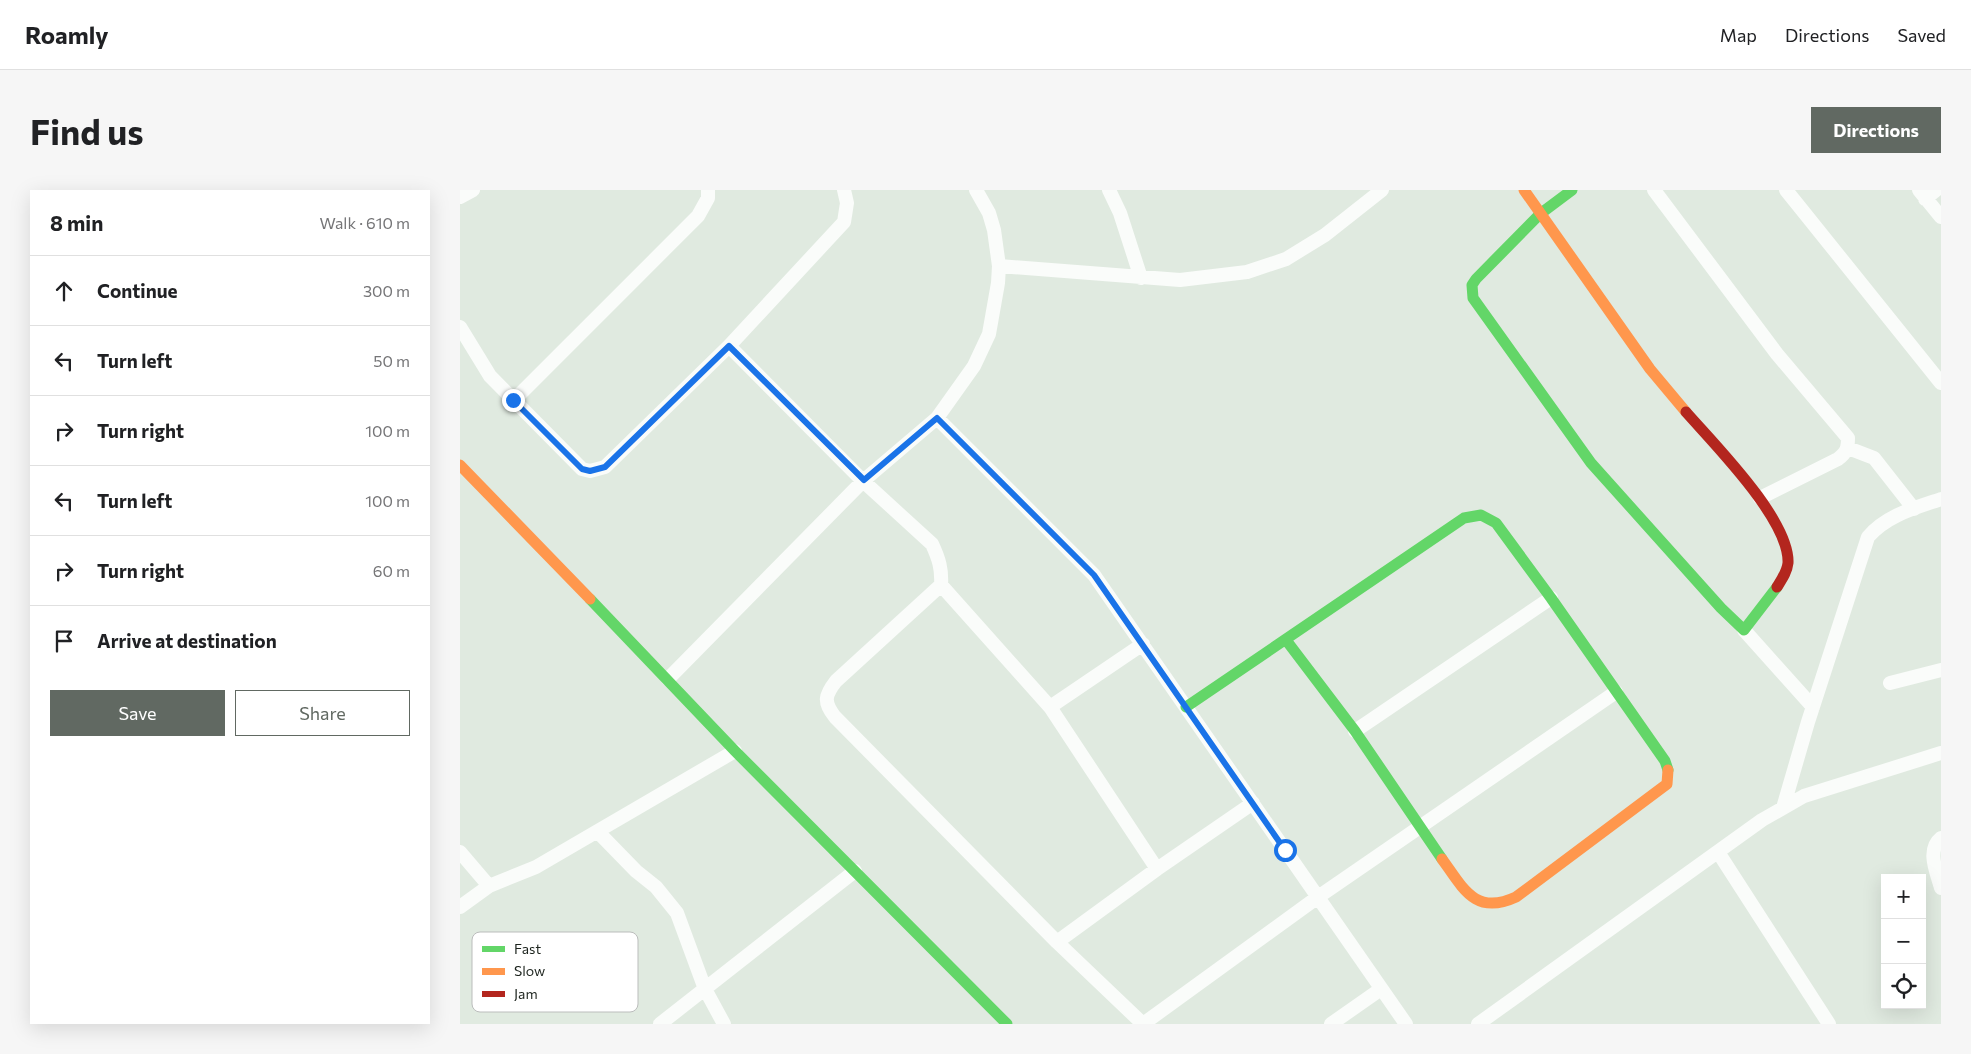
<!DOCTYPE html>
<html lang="en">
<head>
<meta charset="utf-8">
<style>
	:root { --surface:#fff; --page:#f6f6f6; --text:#202124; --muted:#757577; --line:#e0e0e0; --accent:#616962 }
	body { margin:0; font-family:Commissioner,sans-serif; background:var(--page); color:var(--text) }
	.controls { position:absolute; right:15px; bottom:15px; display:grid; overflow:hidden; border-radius:0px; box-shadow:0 5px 20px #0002 }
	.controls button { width:45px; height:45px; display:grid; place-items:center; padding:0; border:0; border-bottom:1px solid var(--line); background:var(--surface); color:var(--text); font:25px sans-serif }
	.stop { position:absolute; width:15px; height:15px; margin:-11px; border:4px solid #1a73e8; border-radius:50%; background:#fff }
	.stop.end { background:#1a73e8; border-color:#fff; box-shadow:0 1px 5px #0008 }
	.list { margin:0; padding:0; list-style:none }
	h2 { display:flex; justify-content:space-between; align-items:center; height:65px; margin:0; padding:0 20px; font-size:21px }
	h2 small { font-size:16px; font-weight:400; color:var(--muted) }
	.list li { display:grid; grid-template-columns:32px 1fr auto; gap:15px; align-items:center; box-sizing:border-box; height:70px; padding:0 20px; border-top:1px solid var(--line) }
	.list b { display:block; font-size:19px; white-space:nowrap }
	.list em { font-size:16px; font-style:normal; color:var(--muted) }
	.actions { display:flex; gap:10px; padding:15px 20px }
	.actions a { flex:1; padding:11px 0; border:1px solid var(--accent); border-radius:0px; text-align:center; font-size:18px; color:var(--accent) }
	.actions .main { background:var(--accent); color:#fff }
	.icon { flex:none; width:28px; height:28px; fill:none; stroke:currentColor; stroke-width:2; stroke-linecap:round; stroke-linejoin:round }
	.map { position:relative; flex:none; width:1481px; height:834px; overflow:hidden; border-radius:0px }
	header { display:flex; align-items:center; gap:30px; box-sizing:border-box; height:70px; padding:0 25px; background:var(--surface); border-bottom:1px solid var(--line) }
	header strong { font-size:24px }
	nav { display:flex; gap:28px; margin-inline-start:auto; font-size:18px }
	.intro { display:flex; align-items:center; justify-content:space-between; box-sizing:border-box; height:120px; padding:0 30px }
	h1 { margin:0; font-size:35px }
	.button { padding:12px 22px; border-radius:0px; background:var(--accent); color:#fff; font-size:18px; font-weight:700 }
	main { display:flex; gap:30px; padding:0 30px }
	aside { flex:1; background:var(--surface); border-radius:0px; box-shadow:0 5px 20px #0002 }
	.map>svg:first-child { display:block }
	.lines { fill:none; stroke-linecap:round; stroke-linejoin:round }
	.street { stroke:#fafcfa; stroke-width:14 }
	.fast { stroke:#63d668; stroke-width:11 }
	.slow { stroke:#ff974d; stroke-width:11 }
	.jam { stroke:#b3261e; stroke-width:11 }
	.route { stroke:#1a73e8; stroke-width:6 }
	.key { fill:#fff; stroke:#bbbdbc; stroke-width:1 }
	.key-label { font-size:14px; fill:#1d241e }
</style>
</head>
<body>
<header>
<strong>Roamly</strong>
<nav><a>Map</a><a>Directions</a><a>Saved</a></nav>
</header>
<div class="intro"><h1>Find us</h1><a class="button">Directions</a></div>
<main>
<aside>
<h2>8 min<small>Walk · 610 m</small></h2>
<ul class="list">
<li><svg class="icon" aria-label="ahead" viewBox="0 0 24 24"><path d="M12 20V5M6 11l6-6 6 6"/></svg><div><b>Continue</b></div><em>300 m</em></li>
<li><svg class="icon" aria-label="left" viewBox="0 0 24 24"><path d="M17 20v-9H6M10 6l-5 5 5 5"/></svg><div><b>Turn left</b></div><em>50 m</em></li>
<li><svg class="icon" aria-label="right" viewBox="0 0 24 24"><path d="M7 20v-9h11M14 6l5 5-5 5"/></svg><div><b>Turn right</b></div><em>100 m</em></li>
<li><svg class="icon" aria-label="left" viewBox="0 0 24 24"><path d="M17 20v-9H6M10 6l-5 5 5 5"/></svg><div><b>Turn left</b></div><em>100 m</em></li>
<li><svg class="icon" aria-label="right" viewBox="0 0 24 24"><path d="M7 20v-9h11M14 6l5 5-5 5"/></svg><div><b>Turn right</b></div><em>60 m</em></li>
<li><svg class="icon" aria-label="arrive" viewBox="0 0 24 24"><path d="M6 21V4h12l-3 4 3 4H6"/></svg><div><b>Arrive at destination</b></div></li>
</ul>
<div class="actions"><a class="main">Save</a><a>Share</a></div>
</aside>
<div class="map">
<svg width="1481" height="834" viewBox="0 0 1481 834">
	<rect width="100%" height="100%" fill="#e0eae0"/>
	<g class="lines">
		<!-- street -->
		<path class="street" d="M649,0L660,23L681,88
			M1194,0L1317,164L1388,248C1388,258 1387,262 1378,269L1300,308
			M1326,0L1481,193
			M1459,0L1481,27
			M0,7L13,0
			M1465,9L1476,0
			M539,76L720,90L787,82L826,69L865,45L922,0
			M0,137L30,186L122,279L130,281L145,277L269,156L384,32L387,13L384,0
			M269,156L403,291L472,354C479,369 482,379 481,395
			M53,211L238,26L248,8V0
			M477,228L634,385L946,834
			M1388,258L1414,268L1454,319
			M1284,440L1353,517
			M208,489L403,291L477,228L514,176L529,144L538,93L539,76L534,40L529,23L516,0
			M1430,493L1481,480
			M590,517L683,454
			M895,541L1091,408
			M1323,618L1348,532L1408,347C1427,325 1455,318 1481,309
			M138,642L176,681L196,697L217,723L245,799L264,834
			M1481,648C1466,660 1477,683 1481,698
			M0,662L29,696
			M1258,662L1369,834
			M0,717L29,696L76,677L275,561
			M597,752L697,679L793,613
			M200,834L395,681
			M683,834L597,752L375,527C363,512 365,505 376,491L481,395L590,517L697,679
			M683,834L858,707L1156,502
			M871,834L921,799
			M1018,834L1302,630L1344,606L1481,563"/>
		<!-- fast -->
		<path class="fast" d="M1112,0L1080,24L1016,89L1012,95L1013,108L1131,273L1261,418L1284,440L1317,397
			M130,409L275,561L547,834
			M826,450L895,541L982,669
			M726,517L1004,328L1021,325L1036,333L1091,408L1205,571L1208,580"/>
		<!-- slow -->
		<path class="slow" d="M1064,0L1190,179L1226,222
			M0,275L130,409
			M982,669C1003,698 1015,726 1056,707L1207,594L1208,580"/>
		<!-- jam -->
		<path class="jam" d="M1226,222C1254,254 1330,330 1328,373C1327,382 1322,389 1317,397"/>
	</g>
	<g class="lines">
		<!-- route -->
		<path class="route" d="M53,210L122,279L130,281L145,277L269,156L404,290L477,228L634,385L825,660"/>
	</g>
	<!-- legend -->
	<rect x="12" y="742" width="166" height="80" rx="8" class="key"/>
	<rect x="22" y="756" width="23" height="6" fill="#63d668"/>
	<rect x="22" y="778" width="23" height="7" fill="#ff974d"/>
	<rect x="22" y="801" width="23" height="6" fill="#b3261e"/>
	<g class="key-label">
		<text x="54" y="764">Fast</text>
		<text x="54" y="786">Slow</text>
		<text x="54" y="809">Jam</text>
	</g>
</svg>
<div class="controls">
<button>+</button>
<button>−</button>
<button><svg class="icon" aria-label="locate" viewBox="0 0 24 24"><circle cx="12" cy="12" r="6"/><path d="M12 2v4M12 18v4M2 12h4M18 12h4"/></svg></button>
</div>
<div class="stop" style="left:825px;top:660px"></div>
<div class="stop end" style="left:53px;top:210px"></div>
</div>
</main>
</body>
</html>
